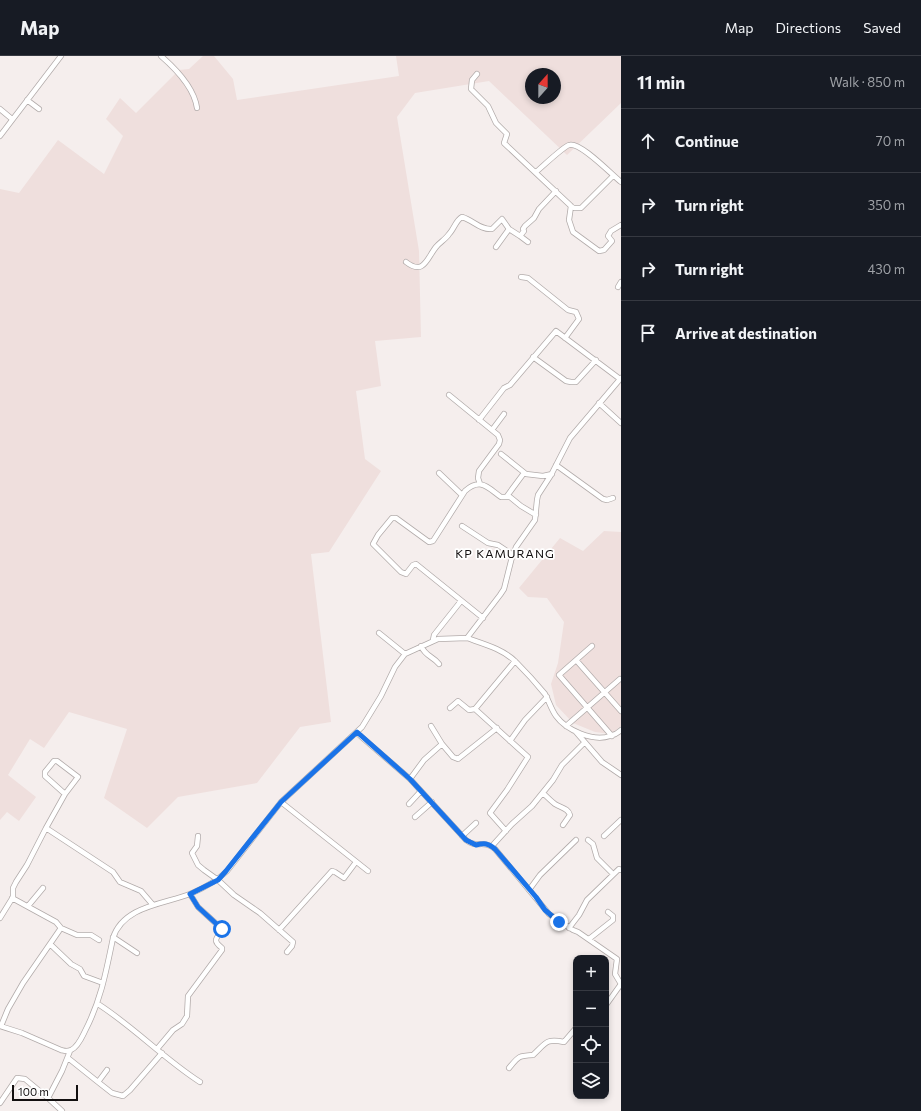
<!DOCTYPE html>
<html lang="en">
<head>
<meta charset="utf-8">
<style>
	:root { --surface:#171b24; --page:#242831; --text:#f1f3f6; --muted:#9ea1a6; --line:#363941 }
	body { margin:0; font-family:Commissioner,sans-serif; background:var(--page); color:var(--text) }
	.controls { position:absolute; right:12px; bottom:12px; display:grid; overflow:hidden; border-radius:8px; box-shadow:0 2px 6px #0003 }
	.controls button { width:36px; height:36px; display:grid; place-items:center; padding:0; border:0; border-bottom:1px solid var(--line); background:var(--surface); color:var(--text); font:20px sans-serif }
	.compass { position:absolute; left:525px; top:12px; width:36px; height:36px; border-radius:50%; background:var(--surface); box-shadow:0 2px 6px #0003; rotate:21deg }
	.scale { position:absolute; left:12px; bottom:10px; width:66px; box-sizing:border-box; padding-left:4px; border:2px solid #120f0f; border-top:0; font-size:11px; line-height:14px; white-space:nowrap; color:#120f0f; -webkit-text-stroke:3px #fff; paint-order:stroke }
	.stop { position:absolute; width:12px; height:12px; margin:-9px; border:3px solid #1a73e8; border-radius:50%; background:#fff }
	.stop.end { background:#1a73e8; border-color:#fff; box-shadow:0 1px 4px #0008 }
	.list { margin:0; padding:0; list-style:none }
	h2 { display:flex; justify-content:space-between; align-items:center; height:52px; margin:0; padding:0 16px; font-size:17px }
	h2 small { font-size:13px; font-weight:400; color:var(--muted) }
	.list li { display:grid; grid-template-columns:26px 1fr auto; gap:12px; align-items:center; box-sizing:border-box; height:64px; padding:0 16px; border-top:1px solid var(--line) }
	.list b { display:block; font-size:15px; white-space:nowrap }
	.list em { font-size:13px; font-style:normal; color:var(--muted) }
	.icon { flex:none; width:22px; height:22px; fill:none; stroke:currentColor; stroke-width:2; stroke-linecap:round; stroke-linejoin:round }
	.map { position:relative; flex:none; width:621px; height:1055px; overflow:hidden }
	header { display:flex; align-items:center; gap:24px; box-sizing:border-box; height:56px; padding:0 20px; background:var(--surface); border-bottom:1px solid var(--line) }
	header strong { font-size:19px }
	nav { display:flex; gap:22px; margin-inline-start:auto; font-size:14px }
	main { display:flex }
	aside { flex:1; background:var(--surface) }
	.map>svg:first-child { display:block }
	.built { fill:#efdfdd; fill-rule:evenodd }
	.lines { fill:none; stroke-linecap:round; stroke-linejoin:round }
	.minor-casing { stroke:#b2abaa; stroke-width:6 }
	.minor { stroke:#fff; stroke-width:4.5 }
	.route { stroke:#1a73e8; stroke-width:5 }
	.labels { text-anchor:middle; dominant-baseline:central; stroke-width:3.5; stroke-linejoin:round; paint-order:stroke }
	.neighbourhood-label { font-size:12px; letter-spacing:1px; fill:#120f0f; stroke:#fff }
</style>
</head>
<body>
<header>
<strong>Map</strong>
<nav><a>Map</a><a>Directions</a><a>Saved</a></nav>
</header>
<main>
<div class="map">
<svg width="621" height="1055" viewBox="0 0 621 1055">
	<rect width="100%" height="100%" fill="#f5eeed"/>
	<!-- built -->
	<path class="built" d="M203,0H214L233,23L237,44L399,20L396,0H621V47L567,99L489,25L415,37L397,61L419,195L421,281L375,285L381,330L356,335L365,403L381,415L329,496L311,498L331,666L300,671L257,727L178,741L147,772L104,742L127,673L69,656L44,692L30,683L8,719L36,741L19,765L7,756L0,764V133L19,137L58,84L104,118L123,80L106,63L120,42L136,57L179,14L189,13ZM531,18H555V42H531Z
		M604,475L621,476V670L611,678L595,676L573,667L556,649L551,628L558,607L564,566L547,542L528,541L519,532L560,482L583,495Z"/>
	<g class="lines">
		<!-- minor casing -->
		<g class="minor-casing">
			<path id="minor" d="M161,0C176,13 194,31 197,52
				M477,18L472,24L471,33L488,50L496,67L507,78L504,87L571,150L574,152H581L613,120
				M27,44L39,53
				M0,53L12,63
				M0,80L61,0
				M536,116C542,111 563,91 569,89C580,85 612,119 621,126
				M571,150L569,164L573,176L599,195L604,194L612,185L608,180L611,175L621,169
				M528,186L520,180L524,175L523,173L525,170L534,162L539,153L556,135
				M496,191L509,173
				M406,206C424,220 427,202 436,191C440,186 446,183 449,178C454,173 456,164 462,161C473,164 480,174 492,173L502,163L509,173L520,180
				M521,221L528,222L568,254L576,256L579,263L565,282
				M618,231L621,226
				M533,301L566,325L571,326H576L596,304
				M449,339L498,379L500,384L499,388L479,415L478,422L480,428
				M599,347L621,367
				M479,364L504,332L510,329L556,275L620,323
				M492,374L504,358
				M501,398L526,418L543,420L552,418
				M556,409L603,443L607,444L613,442
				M439,417L462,439
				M507,440L524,417
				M462,470L488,487L498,489L513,499
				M483,562L416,508L413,509L406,518L401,516L373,488L378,479L392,462H396L429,486L433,485L465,435C481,421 488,432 501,441H510L521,450L536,459
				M379,577L405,598
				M467,582C484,588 503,593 516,606C526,616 536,627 545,638C549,645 551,653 556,660C566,674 593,686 610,680C614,679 618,677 621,674
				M433,584L434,579L461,545
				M421,590C426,601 433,600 439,608
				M592,590L559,619L612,680
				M576,604L621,655
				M450,652L458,645L469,654L475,653
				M431,670L442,688
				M566,670L620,623
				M576,676L602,706L621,719
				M357,677L410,723L466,784C477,793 483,783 495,793L549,858L573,874L578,876L617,903L615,918L621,928L606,949
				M510,685L525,664L547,641
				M410,723L424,704L442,688L453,701L458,703L497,672
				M543,737C547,741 551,745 555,748C561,752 568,752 570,759L563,769
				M281,746L368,815
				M409,748L421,735
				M415,761L432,746
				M46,772L113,816L120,826L141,835L153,849
				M506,775L490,757L507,734L528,701L475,653L515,605
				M198,780L197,790L192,797L198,809L204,814L218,824L234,839L260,857L293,886L292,890L287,896
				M462,780L476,767
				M604,780L621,764
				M588,784L593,788L597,802L613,818
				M492,790L512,768L532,750L553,724L562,709L584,687
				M529,834L540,819L576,784
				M28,850L43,832
				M0,862L13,841V832L16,826L27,809L46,772L65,738L45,720V716L54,705H57L78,721L65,738
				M61,872L77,879H91L99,884
				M569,872L579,859L587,844L619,813L621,814
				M279,874L332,815L335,816L344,822L356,806
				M113,881L137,897
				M589,883L613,864V860L608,856
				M50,888L71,908L80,913L84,920L103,927
				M98,948C134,971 164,1003 200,1026
				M0,970L22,977L61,994C65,995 67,996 71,994C78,991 82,981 85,975C101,944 106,916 113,882C123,850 164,848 190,838C204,832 216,826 227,815L281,746L362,671L381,640L395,611L405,598L438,583L467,582L500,539L504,533L512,501L516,491L535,464L537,444L538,439L551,419L570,382L621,322
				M1,970L8,953L23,927L61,872L56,866L12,842
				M157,993L173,974L182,968L187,960L188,940L222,894V892C213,885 215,883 222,875V873L198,851L190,838
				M68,1002L98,1026L107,1014
				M509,1012C519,1000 518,1000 533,999C546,987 546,982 564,986L576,972
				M98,1026L112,1037L123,1040L130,1034L162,997
				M48,1042L62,1055
				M0,1047L17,1022L25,1023L48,1042L62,1015L70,995"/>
		</g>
		<!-- minor -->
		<use href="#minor" class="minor"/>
	</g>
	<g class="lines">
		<!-- route -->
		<path class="route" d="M222,873L198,851L190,838L218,824L226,815L281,746L357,676L410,723L466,784L476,789C484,787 488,787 495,793L536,841L545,854L559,866"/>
	</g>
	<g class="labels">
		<!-- neighbourhood labels -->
		<g class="neighbourhood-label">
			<text x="505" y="497">KP KAMURANG</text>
		</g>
	</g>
</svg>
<div class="controls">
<button>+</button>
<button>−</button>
<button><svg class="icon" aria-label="locate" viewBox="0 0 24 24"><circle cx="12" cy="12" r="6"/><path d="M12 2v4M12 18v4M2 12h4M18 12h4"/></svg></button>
<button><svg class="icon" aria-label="layers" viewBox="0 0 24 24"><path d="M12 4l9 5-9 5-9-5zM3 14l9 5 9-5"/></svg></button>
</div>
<svg class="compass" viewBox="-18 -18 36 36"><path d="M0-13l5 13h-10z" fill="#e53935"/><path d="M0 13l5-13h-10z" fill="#9ea1a6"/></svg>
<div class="scale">100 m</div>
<div class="stop" style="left:222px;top:873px"></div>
<div class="stop end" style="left:559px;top:866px"></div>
</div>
<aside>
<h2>11 min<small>Walk · 850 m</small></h2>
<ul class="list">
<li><svg class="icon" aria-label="ahead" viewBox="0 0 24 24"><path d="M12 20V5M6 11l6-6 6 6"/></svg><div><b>Continue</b></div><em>70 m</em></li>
<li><svg class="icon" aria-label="right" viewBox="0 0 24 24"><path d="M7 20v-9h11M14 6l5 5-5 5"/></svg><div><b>Turn right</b></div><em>350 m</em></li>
<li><svg class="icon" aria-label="right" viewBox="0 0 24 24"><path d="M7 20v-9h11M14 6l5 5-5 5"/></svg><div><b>Turn right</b></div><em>430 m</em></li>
<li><svg class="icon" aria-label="arrive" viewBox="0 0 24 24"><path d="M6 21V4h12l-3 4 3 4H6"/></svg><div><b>Arrive at destination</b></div></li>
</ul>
</aside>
</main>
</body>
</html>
